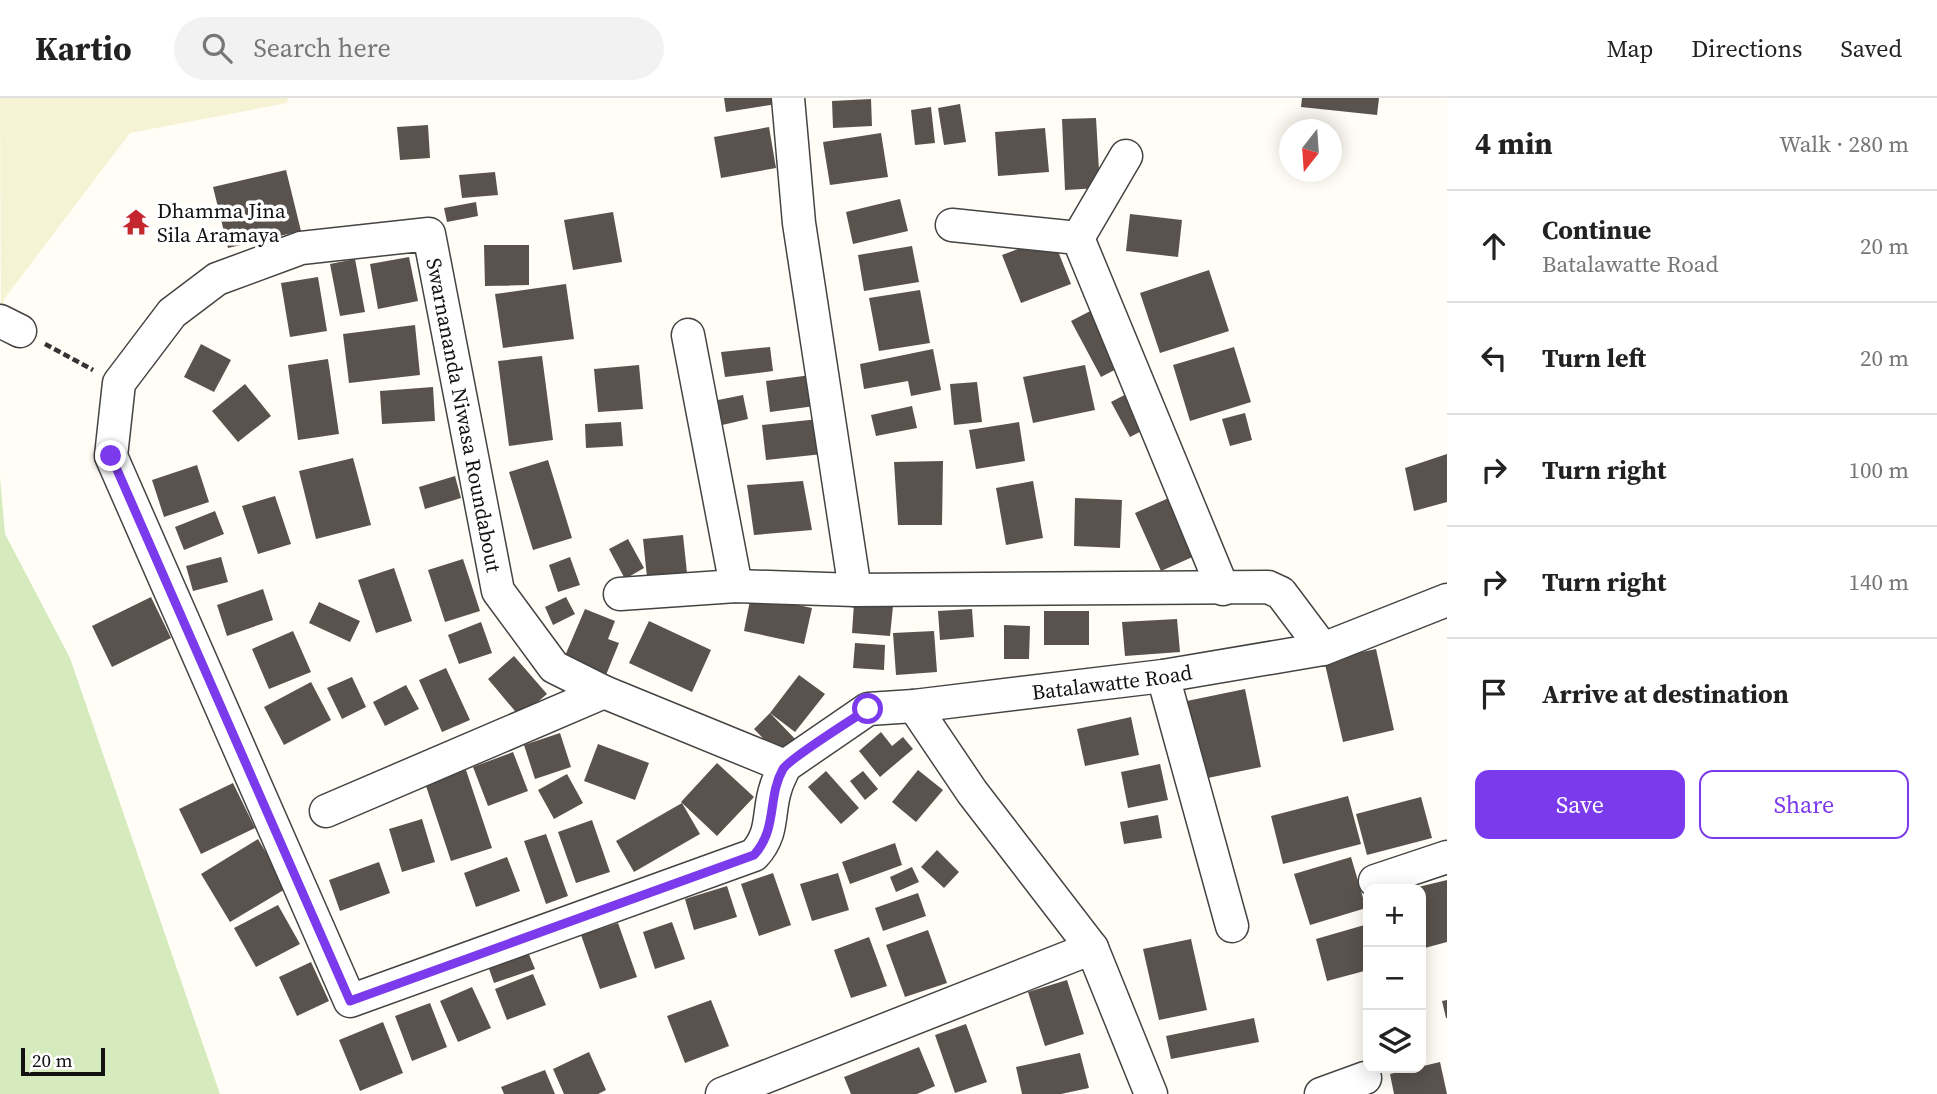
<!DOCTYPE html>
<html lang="en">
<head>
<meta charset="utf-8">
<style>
	:root { --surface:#fff; --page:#f2f2f2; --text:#222; --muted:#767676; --line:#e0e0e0; --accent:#7c3aed }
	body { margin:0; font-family:"Source Serif 4",serif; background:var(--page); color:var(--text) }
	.controls { position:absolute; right:21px; bottom:21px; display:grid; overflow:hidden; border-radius:14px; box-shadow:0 4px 18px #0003 }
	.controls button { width:63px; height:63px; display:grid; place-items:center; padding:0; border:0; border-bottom:2px solid var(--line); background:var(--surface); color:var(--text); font:35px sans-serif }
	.compass { position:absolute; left:1279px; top:21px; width:63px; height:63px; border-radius:50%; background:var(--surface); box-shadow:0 4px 18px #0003; rotate:197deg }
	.scale { position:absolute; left:21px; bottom:18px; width:84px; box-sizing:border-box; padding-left:7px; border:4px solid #111; border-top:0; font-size:19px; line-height:24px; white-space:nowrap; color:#111; -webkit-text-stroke:5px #fff; paint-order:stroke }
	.stop { position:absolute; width:21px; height:21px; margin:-16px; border:5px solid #7c3aed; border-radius:50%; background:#fff }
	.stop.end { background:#7c3aed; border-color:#fff; box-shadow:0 2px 7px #0008 }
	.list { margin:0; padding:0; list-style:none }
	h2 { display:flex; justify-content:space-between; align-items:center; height:91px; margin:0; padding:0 28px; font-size:30px }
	h2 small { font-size:23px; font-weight:400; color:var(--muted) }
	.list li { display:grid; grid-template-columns:46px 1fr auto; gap:21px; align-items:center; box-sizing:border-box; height:112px; padding:0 28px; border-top:2px solid var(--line) }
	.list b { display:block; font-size:26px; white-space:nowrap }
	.list p { margin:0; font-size:23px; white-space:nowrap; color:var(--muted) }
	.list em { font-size:23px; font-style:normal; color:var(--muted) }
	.actions { display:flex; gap:14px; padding:21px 28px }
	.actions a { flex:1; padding:16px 0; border:2px solid var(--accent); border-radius:14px; text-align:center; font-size:24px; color:var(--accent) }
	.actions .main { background:var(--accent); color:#fff }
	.icon { flex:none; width:38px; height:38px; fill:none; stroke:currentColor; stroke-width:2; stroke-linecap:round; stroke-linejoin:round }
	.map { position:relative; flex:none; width:1447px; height:996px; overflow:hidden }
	header { display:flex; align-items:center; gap:42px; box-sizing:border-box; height:98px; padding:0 35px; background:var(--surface); border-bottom:2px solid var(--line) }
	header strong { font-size:33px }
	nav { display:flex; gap:38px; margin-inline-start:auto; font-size:24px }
	.search { width:490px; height:63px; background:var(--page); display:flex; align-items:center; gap:18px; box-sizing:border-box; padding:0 24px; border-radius:38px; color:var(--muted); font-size:26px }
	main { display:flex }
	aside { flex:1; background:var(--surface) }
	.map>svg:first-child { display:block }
	.farmland { fill:#f6f3d4 }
	.green { fill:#d5ebbd }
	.building { fill:#5a524d }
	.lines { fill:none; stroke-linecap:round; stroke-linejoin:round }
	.minor-casing { stroke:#444; stroke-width:35 }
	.path { stroke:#333; stroke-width:4.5; stroke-dasharray:7 3.5; stroke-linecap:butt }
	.minor { stroke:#fff; stroke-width:32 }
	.route { stroke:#7c3aed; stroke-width:9 }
	.labels { text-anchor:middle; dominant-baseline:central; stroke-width:7; stroke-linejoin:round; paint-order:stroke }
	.poi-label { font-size:21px; fill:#111; stroke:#fff; text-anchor:start }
	.street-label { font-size:21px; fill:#111; stroke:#fff }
</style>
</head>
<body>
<header>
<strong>Kartio</strong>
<div class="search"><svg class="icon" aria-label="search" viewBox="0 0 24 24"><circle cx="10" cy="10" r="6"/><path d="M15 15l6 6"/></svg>Search here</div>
<nav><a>Map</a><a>Directions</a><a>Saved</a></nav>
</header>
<main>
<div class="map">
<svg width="1447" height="996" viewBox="0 0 1447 996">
	<rect width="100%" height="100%" fill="#fffdf5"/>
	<!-- farmland -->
	<path class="farmland" d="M0,0H288L287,5L130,35L4,201L1,242Z"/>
	<!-- green -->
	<path class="green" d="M0,380L5,436L70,560L220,996H0Z"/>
	<!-- building -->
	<path class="building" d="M724,0H776L777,6L726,14Z
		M1302,0H1379L1377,17L1301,9Z
		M871,1L872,28L833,30L832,3Z
		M960,6L966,44L944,47L938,10Z
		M931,9L935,45L915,47L911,12Z
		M1096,20L1100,90L1065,92L1062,21Z
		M428,27L430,60L400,62L397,29Z
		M769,29L776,70L721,80L714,39Z
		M1045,30L1049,74L998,78L995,34Z
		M881,35L888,79L830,87L823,44Z
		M286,72L301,133L228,150L213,89Z
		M495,74L498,97L462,100L459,77Z
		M900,101L908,133L853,146L846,114Z
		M476,104L478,118L447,124L444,110Z
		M613,114L622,164L573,172L564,122Z
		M1130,116L1182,122L1178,159L1126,153Z
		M1052,138L1071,186L1021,205L1002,157Z
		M484,147H529V187L485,188Z
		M912,148L919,184L864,193L858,157Z
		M409,159L418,203L378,211L370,166Z
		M355,161L365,214L340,218L330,166Z
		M1209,172L1229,233L1160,255L1140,195Z
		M318,179L327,233L290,239L281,185Z
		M566,186L574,241L503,250L495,196Z
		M920,192L930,245L879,253L869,200Z
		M1098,209L1128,265L1101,279L1071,223Z
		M415,227L420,277L349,285L343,236Z
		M201,246L231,262L214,294L184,279Z
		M770,249L773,273L725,279L721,254Z
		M1234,249L1251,304L1190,323L1173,267Z
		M933,251L941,292L911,298L908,283L864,291L860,266Z
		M542,258L553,342L509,348L498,263Z
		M328,261L339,336L298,342L288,267Z
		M639,267L643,311L598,314L594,271Z
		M1085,267L1095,312L1033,325L1023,279Z
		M811,277L815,308L770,314L766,283Z
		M977,284L982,324L954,327L950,286Z
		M245,286L271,318L238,344L212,313Z
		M433,289L435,323L382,326L380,293Z
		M1138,290L1157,325L1130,339L1111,304Z
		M743,297L748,321L718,328L713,303Z
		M912,308L917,330L876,338L871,317Z
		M1245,315L1252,342L1230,348L1222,321Z
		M819,321L823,356L766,362L762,327Z
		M621,324L623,348L586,350L585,326Z
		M1019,324L1025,363L976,371L969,332Z
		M1447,356V404L1414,413L1405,370Z
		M353,360L371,427L316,441L299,373Z
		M548,362L572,440L533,452L509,374Z
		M943,363L942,427H898L894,364Z
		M197,367L209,404L164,419L152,382Z
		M455,378L461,400L425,411L419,389Z
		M803,383L812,432L754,437L747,387Z
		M1033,383L1043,440L1006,447L996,390Z
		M275,398L291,446L258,456L242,408Z
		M1171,399L1197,457L1161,473L1135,415Z
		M1075,400L1122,402L1120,450L1074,448Z
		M215,413L224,436L184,452L175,429Z
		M683,437L687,475L647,479L643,441Z
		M628,441L644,470L625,481L609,451Z
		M221,459L228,484L193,493L186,468Z
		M570,459L580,487L558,494L549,467Z
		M463,461L480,513L445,524L428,472Z
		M394,470L412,523L376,535L358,482Z
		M263,491L273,522L227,538L217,507Z
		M751,497L812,510L804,546L744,533Z
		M151,499L171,540L112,569L92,528Z
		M566,499L575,516L553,527L545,509Z
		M319,504L360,523L350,544L309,525Z
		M854,505L893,508L890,538L852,535Z
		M585,511L615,523L608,541L619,545L606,577L564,560Z
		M972,511L974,539L940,542L938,513Z
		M1044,513H1089V547H1044Z
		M1177,521L1180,554L1125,558L1122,524Z
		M649,523L711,552L692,594L629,565Z
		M481,524L492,555L459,566L448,537Z
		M1004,527L1030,528L1029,561H1004Z
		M293,533L311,574L269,591L252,551Z
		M934,533L937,574L896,577L893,535Z
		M855,545L885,547L884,572L853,570Z
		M1376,551L1394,632L1343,644L1324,562Z
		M514,558L547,596L520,619L488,581Z
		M446,570L470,622L442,634L419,582Z
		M799,577L825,596L795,634L770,615Z
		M352,579L366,609L342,621L327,590Z
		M311,584L331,622L284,647L264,609Z
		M406,587L419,611L385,628L373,604Z
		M1245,591L1261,669L1198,682L1182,604Z
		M770,615L799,645L783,661L754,631Z
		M1131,619L1139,657L1085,668L1077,631Z
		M881,634L892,648L903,639L913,651L880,679L859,653Z
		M560,635L571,669L535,681L524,647Z
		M598,646L649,665L635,702L584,683Z
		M513,654L528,693L488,708L473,669Z
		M717,665L754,699L717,738L681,704Z
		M1160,666L1168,702L1128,710L1121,674Z
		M466,672L492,750L451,763L425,685Z
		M918,672L943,692L916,724L892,704Z
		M826,673L859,710L841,726L808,689Z
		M863,673L878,691L865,702L850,683Z
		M567,676L583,705L554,721L538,692Z
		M233,685L255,730L201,756L179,711Z
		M1348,698L1361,746L1283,766L1271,718Z
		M1421,699L1432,740L1367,757L1356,716Z
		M682,705L700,736L634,774L616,743Z
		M1158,717L1162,740L1124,746L1120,724Z
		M422,721L435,764L402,774L389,731Z
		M592,722L610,774L576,785L558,734Z
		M546,736L568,798L546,806L524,743Z
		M258,741L287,790L230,824L201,776Z
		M895,745L902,767L850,786L842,764Z
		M937,752L959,774L944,790L921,769Z
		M507,759L520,793L476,809L464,775Z
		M1351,759L1366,810L1310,827L1294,776Z
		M379,764L390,795L340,813L329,782Z
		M912,769L919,784L896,794L890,779Z
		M773,775L791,827L759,838L741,786Z
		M838,775L849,812L812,823L800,786Z
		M1447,782V844L1421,851V791L1414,790Z
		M727,788L737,819L694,832L685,801Z
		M918,795L926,818L883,833L875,810Z
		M278,807L300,846L256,869L234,830Z
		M672,824L685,861L655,871L643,834Z
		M618,825L637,879L600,891L581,837Z
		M1368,826V872L1327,883L1316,841Z
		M928,832L947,885L905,899L886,847Z
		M869,839L887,888L851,900L834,852Z
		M1191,841L1207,912L1159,922L1143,851Z
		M528,854L535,871L494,885L488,868Z
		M311,864L329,903L297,918L279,879Z
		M533,876L546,907L507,922L495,891Z
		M1067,882L1084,936L1045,948L1028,894Z
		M472,889L491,930L458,944L440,903Z
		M711,902L729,948L685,965L667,918Z
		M1447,902V920H1446L1442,903Z
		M430,905L447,949L412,963L395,918Z
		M1254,920L1259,944L1171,961L1166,938Z
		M383,924L403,975L360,993L339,942Z
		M966,926L987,984L955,995L935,937Z
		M919,949L935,988L917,996H851L844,979Z
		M589,954L606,992L598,996H564L553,971Z
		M1080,955L1089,990L1061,996H1022L1016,969Z
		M1440,964L1447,996H1394L1390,976Z
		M545,972L555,996H504L501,989Z"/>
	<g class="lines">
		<!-- minor casing -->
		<g class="minor-casing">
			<g id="minor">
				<path d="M788,0L799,125L855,492"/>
				<path d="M952,127L1078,140L1223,491"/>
				<path d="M429,136L498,493L554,569L604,594L785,668C782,675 778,682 776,689C767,715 775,734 754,757L350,903L111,358L119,285L172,215L217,181L301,150Z"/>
				<path d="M1078,140L1126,58"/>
				<path d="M0,223L20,233"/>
				<path d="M688,237L736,488"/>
				<path d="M620,496L736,488L855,492L1268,489L1281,495L1323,551"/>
				<path d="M1163,578L1232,828"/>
				<path d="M914,608L972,694L1092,850L1151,996"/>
				<path id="s1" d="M785,668L868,611L914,608L1163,578L1323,551L1447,502"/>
				<path d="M326,713L604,594"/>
				<path d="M1375,783L1447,759"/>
				<path d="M722,996L1092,850"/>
				<path d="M1321,996L1365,980"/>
			</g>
		</g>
		<!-- path -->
		<path class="path" d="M45,246L93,272"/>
		<!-- minor -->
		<use href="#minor" class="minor"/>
	</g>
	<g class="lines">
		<!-- route -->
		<path class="route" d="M111,358L350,903L754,757C778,731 767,699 783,671C790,660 853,621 868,611"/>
	</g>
	<!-- icons -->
	<defs>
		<g id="temple-bare" transform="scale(2.1)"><path d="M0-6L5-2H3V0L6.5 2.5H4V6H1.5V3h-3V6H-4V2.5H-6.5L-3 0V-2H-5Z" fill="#c4262e" stroke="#fff" stroke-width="2.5" paint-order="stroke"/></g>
	</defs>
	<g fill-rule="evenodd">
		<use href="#temple-bare" x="136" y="124"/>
	</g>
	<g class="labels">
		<!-- poi labels -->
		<g class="poi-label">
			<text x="157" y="112">Dhamma Jina<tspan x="157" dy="24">Sila Aramaya</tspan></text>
		</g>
		<!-- street labels -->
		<g class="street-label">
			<text transform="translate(464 317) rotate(79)">Swarnananda Niwasa Roundabout</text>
			<text stroke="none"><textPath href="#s1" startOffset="346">Batalawatte Road</textPath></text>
		</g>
	</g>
</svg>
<div class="controls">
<button>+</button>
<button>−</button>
<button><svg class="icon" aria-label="layers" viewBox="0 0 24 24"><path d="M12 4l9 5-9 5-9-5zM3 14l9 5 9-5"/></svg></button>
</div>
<svg class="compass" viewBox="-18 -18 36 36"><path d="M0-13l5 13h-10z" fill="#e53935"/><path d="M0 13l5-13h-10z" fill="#767676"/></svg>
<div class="scale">20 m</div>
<div class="stop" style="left:868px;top:611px"></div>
<div class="stop end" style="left:111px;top:358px"></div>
</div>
<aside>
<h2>4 min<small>Walk · 280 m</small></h2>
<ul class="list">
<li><svg class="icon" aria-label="ahead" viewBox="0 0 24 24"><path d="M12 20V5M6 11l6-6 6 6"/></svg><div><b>Continue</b><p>Batalawatte Road</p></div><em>20 m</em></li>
<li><svg class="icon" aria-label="left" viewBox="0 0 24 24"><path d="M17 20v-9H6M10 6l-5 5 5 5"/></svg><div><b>Turn left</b></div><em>20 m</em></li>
<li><svg class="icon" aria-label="right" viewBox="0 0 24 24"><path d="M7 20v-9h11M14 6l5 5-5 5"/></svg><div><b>Turn right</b></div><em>100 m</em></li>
<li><svg class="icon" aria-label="right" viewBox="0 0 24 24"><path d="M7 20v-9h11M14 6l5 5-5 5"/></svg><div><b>Turn right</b></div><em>140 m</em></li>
<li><svg class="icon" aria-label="arrive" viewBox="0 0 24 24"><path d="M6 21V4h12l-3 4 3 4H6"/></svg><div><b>Arrive at destination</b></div></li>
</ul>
<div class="actions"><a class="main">Save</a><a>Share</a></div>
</aside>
</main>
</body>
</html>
